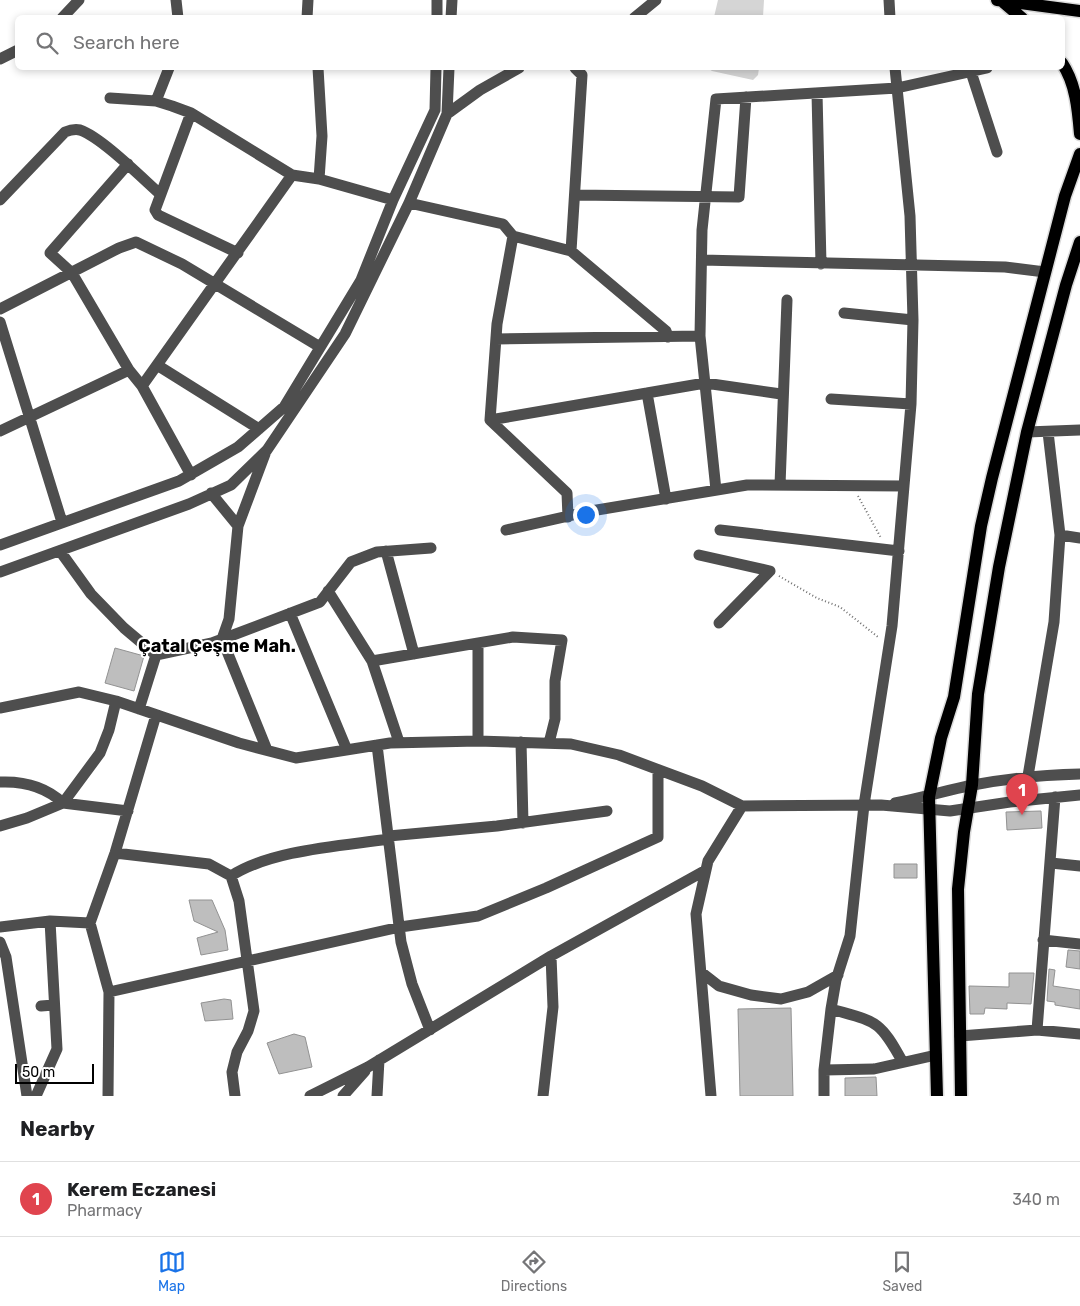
<!DOCTYPE html>
<html lang="en">
<head>
<meta charset="utf-8">
<style>
	:root { --surface:#fff; --page:#f2f2f2; --text:#202124; --muted:#757577; --line:#e0e0e0; --accent:#1a73e8 }
	body { margin:0; font-family:Rubik,sans-serif; background:var(--page); color:var(--text) }
	.scale { position:absolute; left:15px; bottom:12px; width:79px; box-sizing:border-box; padding-left:5px; border:2px solid #000; border-top:0; font-size:14px; line-height:18px; white-space:nowrap; color:#000; -webkit-text-stroke:4px #fff; paint-order:stroke }
	.you { position:absolute; left:585px; top:514px; width:18px; height:18px; margin:-12px; border:4px solid #fff; border-radius:50%; background:#1a73e8; box-shadow:0 0 0 8px #1a73e833 }
	.badge { display:grid; place-items:center; width:32px; height:32px; border-radius:50%; background:var(--accent); color:#fff; font-size:16px; font-weight:700 }
	.pin { position:absolute; translate:-50% -41px; filter:drop-shadow(0 1px 2px #0008) }
	.pin::after { content:''; position:absolute; top:26px; width:18px; height:15px; background:inherit; clip-path:polygon(0 0,100% 0,50% 100%) }
	.list { margin:0; padding:0; list-style:none }
	h2 { display:flex; justify-content:space-between; align-items:center; height:65px; margin:0; padding:0 20px; font-size:21px }
	h2 small { font-size:16px; font-weight:400; color:var(--muted) }
	.list li { display:grid; grid-template-columns:32px 1fr auto; gap:15px; align-items:center; box-sizing:border-box; height:75px; padding:0 20px; border-top:1px solid var(--line) }
	.list b { display:block; font-size:19px; white-space:nowrap }
	.list p { margin:0; font-size:16px; white-space:nowrap; color:var(--muted) }
	.list em { font-size:16px; font-style:normal; color:var(--muted) }
	.icon { flex:none; width:28px; height:28px; fill:none; stroke:currentColor; stroke-width:2; stroke-linecap:round; stroke-linejoin:round }
	.map { position:relative; flex:none; width:1080px; height:1096px; overflow:hidden }
	.search { position:absolute; background:var(--surface); box-shadow:0 2px 8px #0003; left:15px; right:15px; top:15px; height:55px; display:flex; align-items:center; gap:12px; box-sizing:border-box; padding:0 18px; border-radius:8px; color:var(--muted); font-size:19px }
	.sheet { height:140px; background:var(--surface) }
	nav { display:flex; justify-content:space-around; align-items:center; box-sizing:border-box; height:70px; border-top:1px solid var(--line); background:var(--surface); font-size:14px; color:var(--muted) }
	nav a { display:grid; justify-items:center; gap:2px }
	nav .on { color:var(--accent) }
	.map>svg:first-child { display:block }
	.green { fill:#d5d5d5 }
	.building { fill:#bebebe; stroke:#929292 }
	.lines { fill:none; stroke-linecap:round; stroke-linejoin:round }
	.major-casing { stroke:#dbdbdb; stroke-width:15 }
	.path { stroke:#707070; stroke-width:2; stroke-dasharray:1 2.5; stroke-linecap:butt }
	.minor { stroke:#4e4e4e; stroke-width:11 }
	.major { stroke:#000; stroke-width:12 }
	.labels { text-anchor:middle; dominant-baseline:central; stroke-width:4; stroke-linejoin:round; paint-order:stroke }
	.district-label { font-size:18px; font-weight:bold; fill:#000; stroke:#fff }
</style>
</head>
<body>
<div class="map">
<svg width="1080" height="1096" viewBox="0 0 1080 1096">
	<rect width="100%" height="100%" fill="#fff"/>
	<!-- green -->
	<path class="green" d="M718,0H764L763,17H714Z
		M708,68H759L758,75L753,80L712,71Z"/>
	<!-- building -->
	<path class="building" d="M115,648L144,656L134,691L105,683Z
		M1041,811L1042,828L1007,830L1006,812Z
		M894,864H917V878H894Z
		M189,900H212L225,930L228,950L201,955L197,938L218,932L194,921Z
		M1068,950L1080,951V969L1066,967Z
		M1049,969L1055,970L1053,986L1080,990V1009L1055,1005V1002L1047,1001Z
		M1009,973H1034L1031,1004L1007,1003V1009L985,1008L984,1014H970L969,986L1009,987Z
		M224,999L231,1000L233,1019L205,1021L201,1003Z
		M791,1008L793,1096H740L738,1009Z
		M294,1034L305,1037L312,1067L279,1074L267,1043Z
		M876,1077L877,1096H845V1078Z"/>
	<g class="lines">
		<!-- major casing -->
		<g class="major-casing">
			<path id="major" d="M997,0L1080,11
				M1003,2L1022,18
				M1062,63C1076,84 1078,110 1080,134
				M937,1096L929,797L941,738L954,697L981,526L992,478L1065,196L1080,154
				M961,1096L958,889L964,832L972,785L978,694L999,567L1027,432L1066,285L1080,242"/>
		</g>
		<!-- path -->
		<path class="path" d="M858,496L881,538
			M779,576L817,598L840,607L878,637"/>
		<!-- minor -->
		<path class="minor" d="M176,0L178,18
			M889,0L890,18
			M62,18L79,0
			M307,18L308,0
			M437,18V0
			M451,18L452,0
			M634,18L656,0
			M0,59L18,50
			M318,68L322,136L319,179
			M575,68L582,75L571,251L666,331L668,337
			M971,72L997,152
			M817,93L821,264
			M110,98L156,101L172,106L191,113L292,175L319,179L393,200
			M156,101L169,68
			M191,113L155,210L158,215L238,253
			M447,114L480,90L519,68
			M128,164L50,253L72,273L129,370
			M575,195L739,197L746,97
			M0,200L65,132C70,130 75,129 80,130C101,137 142,178 160,194
			M409,203L503,224L513,236L497,324L490,420L567,493L568,517
			M513,236L571,251
			M702,260L1005,267L1045,272
			M0,309L119,248L136,242L182,264L320,347
			M844,313L913,320
			M0,322L62,522
			M496,339L700,336
			M157,365L259,429
			M831,399L911,404
			M490,420L647,393
			M0,431L129,370L142,386
			M1027,432L1080,430
			M265,454L238,526L229,619L222,639L267,750
			M191,475L142,386L292,175
			M780,485L787,300
			M716,490L700,336L702,230L716,99L897,88L987,68
			M211,493L238,526
			M666,499L647,393L705,383L781,394
			M506,530L591,511L747,485L904,486
			M720,530L899,551
			M1060,535L1080,538
			M0,545L179,481L238,447L284,407L361,280L393,200L435,110L436,68
			M60,551L91,594L124,628L156,655
			M386,551L414,654
			M699,555L770,571L719,623
			M0,572L189,504L231,485L267,450L345,334L409,203L447,114L449,68
			M328,591L372,661L399,742
			M290,613L347,750
			M478,643V741
			M372,661L513,637L562,640L555,681V719L549,743
			M0,708L79,692L116,701L239,743L296,758L390,743L478,741L571,744L619,755L702,786L742,806L881,805L950,811L1010,802L1080,795
			M139,709L156,655L212,643L320,602L351,562L377,552L431,548
			M521,742L523,823
			M377,745L401,942L412,984L430,1030
			M1028,776L1054,622L1060,535L1048,432
			M0,782C23,781 46,787 63,803L100,753L109,730L116,701
			M895,803C922,798 947,790 973,785C1009,778 1044,775 1080,774
			M0,826L27,818L63,803L128,811
			M389,836L497,826L607,811
			M115,853L209,864L231,876L239,901L254,1011L248,1031L237,1052L232,1072L235,1096
			M1051,863L1080,866
			M231,876C271,850 341,846 389,839
			M90,923L115,853L156,715
			M0,927L50,921L90,923L109,992L108,1096
			M1043,940L1080,944
			M0,942L6,957L27,1096
			M701,972L719,986L751,995L781,999L808,992L838,975
			M109,992L400,927L478,916L546,888L658,837V770
			M41,1006L54,1005
			M831,1009C876,1022 879,1019 902,1061
			M1037,1030L1055,797
			M960,1036L1037,1030L1080,1034
			M824,1070L874,1069L936,1055
			M36,1096L57,1049L50,921
			M310,1096L368,1067L551,956L706,870
			M343,1096L365,1071
			M377,1096L379,1060
			M543,1096L553,1007L551,956
			M711,1096L696,914L708,861L742,806
			M824,1096V1070L831,1009L836,980L850,936L864,805L892,626L911,404L913,320L910,216L895,68"/>
		<!-- major -->
		<use href="#major" class="major"/>
	</g>
	<g class="labels">
		<!-- district labels -->
		<g class="district-label">
			<text x="217" y="646">Çatal Çeşme Mah.</text>
		</g>
	</g>
</svg>
<div class="scale">50 m</div>
<div class="you"></div>
<div class="pin badge" style="left:1022px;top:815px;background:#e0444e">1</div>
<div class="search"><svg class="icon" aria-label="search" viewBox="0 0 24 24"><circle cx="10" cy="10" r="6"/><path d="M15 15l6 6"/></svg>Search here</div>
</div>
<section class="sheet">
<h2>Nearby<small></small></h2>
<ul class="list">
<li><span class="badge" style="background:#e0444e">1</span><div><b>Kerem Eczanesi</b><p>Pharmacy</p></div><em>340 m</em></li>
</ul>
</section>
<nav>
<a class="on"><svg class="icon" aria-label="map" viewBox="0 0 24 24"><path d="M3 6l6-2 6 2 6-2v14l-6 2-6-2-6 2zM9 4v14M15 6v14"/></svg>Map</a>
<a><svg class="icon" aria-label="directions" viewBox="0 0 24 24"><path d="M12 3l9 9-9 9-9-9zM9 14v-3h6M13 9l2 2-2 2"/></svg>Directions</a>
<a><svg class="icon" aria-label="saved" viewBox="0 0 24 24"><path d="M7 4h10v16l-5-4-5 4z"/></svg>Saved</a>
</nav>
</body>
</html>
